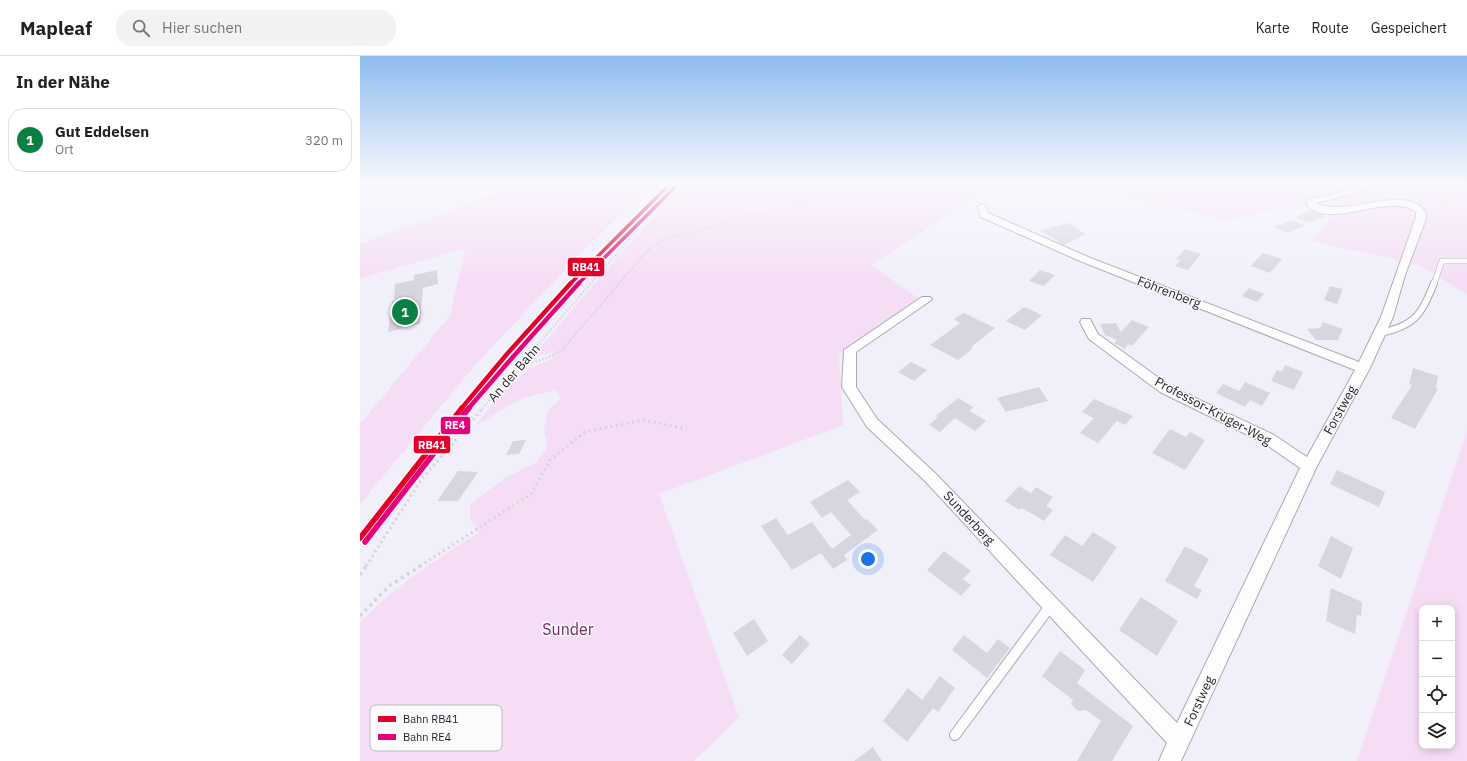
<!DOCTYPE html>
<html lang="de">
<head>
<meta charset="utf-8">
<style>
	:root { --surface:#fff; --page:#f2f2f2; --text:#222; --muted:#767676; --line:#e0e0e0; --accent:#0b8043 }
	body { margin:0; font-family:"IBM Plex Sans",sans-serif; background:var(--page); color:var(--text) }
	.controls { position:absolute; right:12px; bottom:12px; display:grid; overflow:hidden; border-radius:8px; box-shadow:0 2px 10px #0003 }
	.controls button { width:36px; height:36px; display:grid; place-items:center; padding:0; border:0; border-bottom:1px solid var(--line); background:var(--surface); color:var(--text); font:20px sans-serif }
	.you { position:absolute; left:508px; top:503px; width:14px; height:14px; margin:-10px; border:3px solid #fff; border-radius:50%; background:#1a73e8; box-shadow:0 0 0 6px #1a73e833 }
	.badge { display:grid; place-items:center; width:26px; height:26px; border-radius:50%; background:var(--accent); color:#fff; font-size:13px; font-weight:700 }
	.pin { position:absolute; translate:-50% -50%; border:2px solid #fff; box-shadow:0 1px 4px #0006 }
	.list { margin:0; padding:0; list-style:none }
	h2 { display:flex; justify-content:space-between; align-items:center; height:52px; margin:0; padding:0 16px; font-size:17px }
	h2 small { font-size:13px; font-weight:400; color:var(--muted) }
	.list li { display:grid; grid-template-columns:26px 1fr auto; gap:12px; align-items:center; box-sizing:border-box; height:64px; margin:0 8px 8px; padding:0 8px; border:1px solid var(--line); border-radius:16px }
	.list b { display:block; font-size:15px; white-space:nowrap }
	.list p { margin:0; font-size:13px; white-space:nowrap; color:var(--muted) }
	.list em { font-size:13px; font-style:normal; color:var(--muted) }
	.icon { flex:none; width:22px; height:22px; fill:none; stroke:currentColor; stroke-width:2; stroke-linecap:round; stroke-linejoin:round }
	.map { position:relative; flex:none; width:1107px; height:705px; overflow:hidden }
	header { display:flex; align-items:center; gap:24px; box-sizing:border-box; height:56px; padding:0 20px; background:var(--surface); border-bottom:1px solid var(--line) }
	header strong { font-size:19px }
	nav { display:flex; gap:22px; margin-inline-start:auto; font-size:14px }
	.search { width:280px; height:36px; background:var(--page); display:flex; align-items:center; gap:10px; box-sizing:border-box; padding:0 14px; border-radius:16px; color:var(--muted); font-size:15px }
	main { display:flex }
	aside { flex:1; background:var(--surface) }
	.map>svg:first-child { display:block }
	.green { fill:#f6ddf6; fill-rule:evenodd }
	.building { fill:#d9d5e0 }
	.lines { fill:none; stroke-linecap:round; stroke-linejoin:round }
	.service-far2-casing { stroke:#aba9b2; stroke-width:6 }
	.service-far1-casing { stroke:#aba9b2; stroke-width:8 }
	.service-casing { stroke:#aba9b2; stroke-width:12 }
	.minor-casing { stroke:#aba9b2; stroke-width:2 }
	.path-far2 { stroke:#d5d5d8; stroke-width:2; stroke-dasharray:1.5 2; stroke-linecap:butt }
	.path-far1 { stroke:#d5d5d8; stroke-width:3; stroke-dasharray:2 3.5; stroke-linecap:butt }
	.path { stroke:#d5d5d8; stroke-width:3.5; stroke-dasharray:3 4; stroke-linecap:butt }
	.service-far2 { stroke:#fdfdfe; stroke-width:5 }
	.service-far1 { stroke:#fdfdfe; stroke-width:6 }
	.service { stroke:#fdfdfe; stroke-width:10 }
	.minor { fill:#fdfdfe; fill-rule:evenodd }
	.rail-1-far2-casing { stroke:#fbfbfb; stroke-width:5.5 }
	.rail-1-far1-casing { stroke:#fbfbfb; stroke-width:7 }
	.rail-1-casing { stroke:#fbfbfb; stroke-width:8 }
	.rail-2-far2-casing { stroke:#fbfbfb; stroke-width:5.5 }
	.rail-2-far1-casing { stroke:#fbfbfb; stroke-width:7 }
	.rail-2-casing { stroke:#fbfbfb; stroke-width:8 }
	.rail-1-far2 { stroke:#e4002b; stroke-width:3.5 }
	.rail-1-far1 { stroke:#e4002b; stroke-width:4.5 }
	.rail-1 { stroke:#e4002b; stroke-width:5.5 }
	.rail-2-far2 { stroke:#e5007d; stroke-width:3.5 }
	.rail-2-far1 { stroke:#e5007d; stroke-width:4.5 }
	.rail-2 { stroke:#e5007d; stroke-width:5.5 }
	.labels { text-anchor:middle; dominant-baseline:central; stroke-width:3; stroke-linejoin:round; paint-order:stroke }
	.street-label { font-size:13px; fill:#201e29; stroke:#fbfbfb }
	.near-park-label { font-size:16px; fill:#712769; stroke:#fbfbfb }
	.key { fill:#fbfbfb; stroke:#b9b9bc; stroke-width:1 }
	.key-label { font-size:11px; fill:#201e29 }
	.line-badge { stroke:#fbfbfb; stroke-width:1.5 }
	.badge-label { font-size:11px; text-anchor:middle; font-weight:bold; fill:#fff }
</style>
</head>
<body>
<header>
<strong>Mapleaf</strong>
<div class="search"><svg class="icon" aria-label="search" viewBox="0 0 24 24"><circle cx="10" cy="10" r="6"/><path d="M15 15l6 6"/></svg>Hier suchen</div>
<nav><a>Karte</a><a>Route</a><a>Gespeichert</a></nav>
</header>
<main>
<aside>
<h2>In der Nähe<small></small></h2>
<ul class="list">
<li><span class="badge">1</span><div><b>Gut Eddelsen</b><p>Ort</p></div><em>320 m</em></li>
</ul>
</aside>
<div class="map">
<svg width="1107" height="705" viewBox="0 0 1107 705">
	<rect width="100%" height="100%" fill="#f1effa"/>
	<!-- green -->
	<path class="green" d="M161,128H294L263,156L206,213L116,308L0,448V368L90,260L105,193L0,222V188Z
		M328,128H658L607,146L511,209L558,242L479,298L483,369L299,438L379,661L334,705H0V567C36,529 74,505 118,477L116,470L110,464V448L147,421L176,407L186,394L187,385L184,375L188,355L201,342L196,334L167,341L153,347L115,370L146,332L170,312L192,303L193,296L172,301C223,242 271,181 328,128Z
		M712,128H1107V238L1059,209L953,185L972,160L941,148L866,164Z
		M1107,375V705H997ZM1062,552H1092V690H1062Z"/>
	<!-- building -->
	<path class="building" d="M952,154L966,160L949,167L936,161Z
		M932,164L945,170L927,177L914,171Z
		M710,167L725,178L704,189L680,174Z
		M825,193L841,198L828,214L815,210L821,204L816,203Z
		M903,197L922,203L910,217L891,210Z
		M77,214L78,228L63,232L60,268L28,276L32,245L34,244L35,228L54,224V219Z
		M680,214L695,219L684,230L669,225Z
		M970,230L983,233L977,248L964,244Z
		M889,232L904,238L897,246L882,240Z
		M664,251L682,259L665,274L646,265Z
		M604,257L635,272L611,291L613,292L598,304L570,289L600,267L594,263Z
		M772,264L789,271L772,290L768,288L765,293L754,287L757,284L745,279L740,268L756,267L761,276Z
		M963,266L983,273L978,284H956L947,273L960,272Z
		M551,306L567,314L554,325L538,316Z
		M925,309L943,316L934,334L911,325L917,314L922,316Z
		M1053,312L1078,320L1076,332L1078,333L1055,373L1031,362L1052,329L1049,328Z
		M885,326L910,337L902,350L890,344L885,351L856,337L863,328L879,335Z
		M679,331L688,345L646,356L637,342Z
		M598,342L613,351L610,355L626,365L615,375L595,362L580,376L569,369L578,361L576,360Z
		M734,343L773,360L765,369L757,365L738,387L720,377L734,362L722,356Z
		M810,373L826,381L830,376L845,384L825,414L792,397Z
		M166,384L159,398L146,399L153,385Z
		M977,414L1025,436L1019,451L970,428Z
		M98,415L118,416L98,445H77Z
		M488,424L500,436L487,444L505,464L507,463L518,474L484,499L487,504L473,513L461,497L432,514L401,470L416,462L428,479L452,466L472,493L491,479L471,456L462,462L450,446Z
		M659,430L671,437L676,431L693,441L686,450L693,454L684,465L662,452L659,454L645,445Z
		M733,476L757,491L733,526L690,499L705,479L722,490Z
		M971,480L993,492L981,523L958,510Z
		M825,490L849,503L834,530L842,534L837,543L805,525Z
		M584,495L611,515L603,523L611,529L601,540L567,514Z
		M971,532L1002,546L1001,560L997,558L995,578L966,565Z
		M781,541L818,565L797,600L759,574Z
		M394,563L408,585L387,600L373,577Z
		M440,579L450,588L432,608L422,599Z
		M604,579L627,597L638,583L650,592L627,622L592,594Z
		M700,595L725,614L717,627L773,670L752,705H717L741,665L726,654L718,655L711,648L713,644L682,620Z
		M580,620L595,632L578,656L573,652L547,686L523,665L548,632L562,644Z
		M513,691L522,705H494Z"/>
	<g class="lines">
		<!-- service-far2 casing -->
		<g class="service-far2-casing">
			<path id="service-far2" d="M1074,228L1082,205H1107"/>
		</g>
		<!-- service-far1 casing -->
		<g class="service-far1-casing">
			<path id="service-far1" d="M1020,277C1054,270 1062,259 1074,227"/>
		</g>
		<!-- service casing -->
		<g class="service-casing">
			<path id="service" d="M595,679L691,549"/>
		</g>
		<!-- minor casing -->
		<g class="minor-casing">
			<path id="minor" d="M1000,128H1010L997,137L956,147C986,163 1047,125 1066,157V163L1045,219L1033,261L1010,312L957,410L821,705H799L807,687L565,425L507,371L482,331L484,294L562,241H570L572,243L570,245L496,296V331L517,363L575,417L817,667L940,412L904,387L800,336L729,283L720,266L722,263H730L738,278L810,330L914,379L947,401L995,314L720,205L621,161L617,151L622,148L625,149L628,157L728,201L999,306L1021,261L1056,161V156C1029,135 970,175 947,149L948,144L985,135Z"/>
		</g>
		<!-- path-far2 -->
		<path class="path-far2" d="M1072,128L1092,133
			M1073,163L1092,133L1099,128
			M159,311L187,302L202,294L286,196C301,181 316,180 336,176C349,173 360,167 373,163C400,156 426,160 448,141
			M122,353L286,164L324,128"/>
		<!-- path-far1 -->
		<path class="path-far1" d="M6,510L61,424L123,352
			M60,510L171,438L190,404L225,376L283,364L327,373"/>
		<!-- path -->
		<path class="path" d="M0,519L7,509
			M0,560L29,530L62,509"/>
		<!-- service-far2 -->
		<use href="#service-far2" class="service-far2"/>
		<!-- service-far1 -->
		<use href="#service-far1" class="service-far1"/>
		<!-- service -->
		<use href="#service" class="service"/>
		<!-- minor -->
		<use href="#minor" class="minor"/>
		<!-- rail-1-far2 casing -->
		<g class="rail-1-far2-casing">
			<path id="rail-1-far2" d="M210,228L310,128"/>
		</g>
		<!-- rail-1-far1 casing -->
		<g class="rail-1-far1-casing">
			<path id="rail-1-far1" d="M101,353L147,298L211,227"/>
		</g>
		<!-- rail-1 casing -->
		<g class="rail-1-casing">
			<path id="rail-1" d="M0,482L102,352"/>
		</g>
		<!-- rail-2-far2 casing -->
		<g class="rail-2-far2-casing">
			<path id="rail-2-far2" d="M218,228L314,132"/>
		</g>
		<!-- rail-2-far1 casing -->
		<g class="rail-2-far1-casing">
			<path id="rail-2-far1" d="M108,353L152,302L219,227"/>
		</g>
		<!-- rail-2 casing -->
		<g class="rail-2-casing">
			<path id="rail-2" d="M5,486L109,352"/>
		</g>
		<!-- rail-1-far2 -->
		<use href="#rail-1-far2" class="rail-1-far2"/>
		<!-- rail-1-far1 -->
		<use href="#rail-1-far1" class="rail-1-far1"/>
		<!-- rail-1 -->
		<use href="#rail-1" class="rail-1"/>
		<!-- rail-2-far2 -->
		<use href="#rail-2-far2" class="rail-2-far2"/>
		<!-- rail-2-far1 -->
		<use href="#rail-2-far1" class="rail-2-far1"/>
		<!-- rail-2 -->
		<use href="#rail-2" class="rail-2"/>
	</g>
	<!-- sky -->
	<linearGradient id="sky" x2="0" y2="1"><stop stop-color="#8ebcee"/><stop offset="0.56" stop-color="#f9f8fd"/><stop offset="1" stop-color="#f9f8fd" stop-opacity="0"/></linearGradient>
	<rect width="1107" height="227" fill="url(#sky)"/>
	<g class="labels">
		<!-- street labels -->
		<g class="street-label">
			<text transform="translate(809 236) rotate(21)">Föhrenberg</text>
			<text transform="translate(154 317) rotate(-49)">An der Bahn</text>
			<text transform="translate(980 354) rotate(-61)">Forstweg</text>
			<text transform="translate(853 355) rotate(28)">Professor-Krüger-Weg</text>
			<text transform="translate(609 462) rotate(47)">Sunderberg</text>
			<text transform="translate(839 645) rotate(-65)">Forstweg</text>
		</g>
		<!-- near-park labels -->
		<g class="near-park-label">
			<text x="208" y="573">Sunder</text>
		</g>
	</g>
	<!-- legend -->
	<rect x="10" y="649" width="132" height="46" rx="6" class="key"/>
	<rect x="18" y="660" width="18" height="6" fill="#e4002b"/>
	<rect x="18" y="678" width="18" height="6" fill="#e5007d"/>
	<g class="key-label">
		<text x="43" y="667">Bahn RB41</text>
		<text x="43" y="685">Bahn RE4</text>
	</g>
	<g class="line-badge">
		<rect x="207" y="201" width="38" height="20" rx="4" fill="#e4002b"/>
		<rect x="80" y="360" width="31" height="19" rx="4" fill="#e5007d"/>
		<rect x="53" y="379" width="38" height="19" rx="4" fill="#e4002b"/>
	</g>
	<g class="badge-label">
		<text x="226" y="215">RB41</text>
		<text x="95" y="373">RE4</text>
		<text x="72" y="393">RB41</text>
	</g>
</svg>
<div class="controls">
<button>+</button>
<button>−</button>
<button><svg class="icon" aria-label="locate" viewBox="0 0 24 24"><circle cx="12" cy="12" r="6"/><path d="M12 2v4M12 18v4M2 12h4M18 12h4"/></svg></button>
<button><svg class="icon" aria-label="layers" viewBox="0 0 24 24"><path d="M12 4l9 5-9 5-9-5zM3 14l9 5 9-5"/></svg></button>
</div>
<div class="you"></div>
<div class="pin badge" style="left:45px;top:256px">1</div>
</div>
</main>
</body>
</html>
